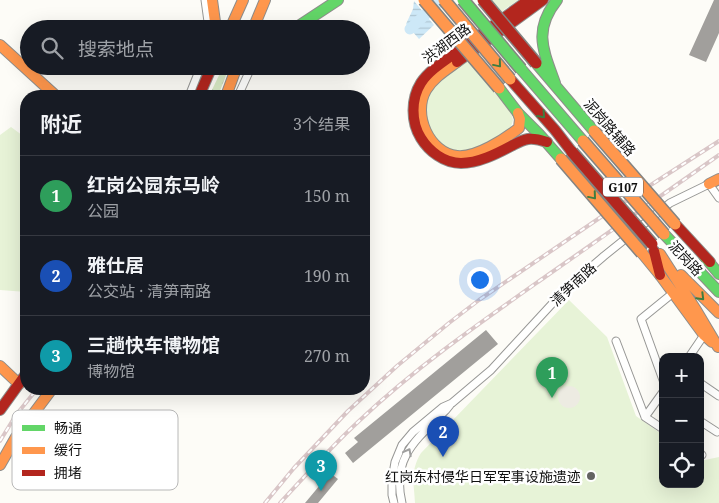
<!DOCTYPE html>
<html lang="zh">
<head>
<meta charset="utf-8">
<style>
	:root { --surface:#171b24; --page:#20242c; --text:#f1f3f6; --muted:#9ea1a6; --line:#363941; --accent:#ea580c }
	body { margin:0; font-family:"Noto Serif","Noto Sans SC",serif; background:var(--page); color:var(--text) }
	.controls { position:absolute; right:15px; bottom:15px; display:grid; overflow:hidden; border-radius:10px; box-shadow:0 5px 20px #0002 }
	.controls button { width:45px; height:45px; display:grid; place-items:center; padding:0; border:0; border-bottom:1px solid var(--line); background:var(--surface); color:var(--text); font:25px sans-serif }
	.you { position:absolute; left:479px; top:279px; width:18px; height:18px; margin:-12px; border:4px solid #fff; border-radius:50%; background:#1a73e8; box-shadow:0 0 0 8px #1a73e833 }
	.badge { display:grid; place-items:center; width:32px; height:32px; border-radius:50%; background:var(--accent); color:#fff; font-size:16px; font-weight:700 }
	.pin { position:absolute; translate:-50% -41px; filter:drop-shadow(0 1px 2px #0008) }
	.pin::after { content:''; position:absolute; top:26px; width:18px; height:15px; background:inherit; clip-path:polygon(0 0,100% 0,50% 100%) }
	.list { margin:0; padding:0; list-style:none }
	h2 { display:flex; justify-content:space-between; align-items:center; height:65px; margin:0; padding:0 20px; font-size:21px }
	h2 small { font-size:16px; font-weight:400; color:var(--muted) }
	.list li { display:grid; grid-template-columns:32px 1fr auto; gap:15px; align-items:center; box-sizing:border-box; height:80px; padding:0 20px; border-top:1px solid var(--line) }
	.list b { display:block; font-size:19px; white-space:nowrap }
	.list p { margin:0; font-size:16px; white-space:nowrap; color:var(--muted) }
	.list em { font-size:16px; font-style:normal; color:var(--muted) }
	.icon { flex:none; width:28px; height:28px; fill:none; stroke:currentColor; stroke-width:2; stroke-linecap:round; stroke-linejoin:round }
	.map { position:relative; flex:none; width:719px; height:503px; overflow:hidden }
	.search { position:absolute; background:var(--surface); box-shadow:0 5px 20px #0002; left:20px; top:20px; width:350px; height:55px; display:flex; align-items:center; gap:12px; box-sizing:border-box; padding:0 18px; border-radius:28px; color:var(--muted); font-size:19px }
	.panel { position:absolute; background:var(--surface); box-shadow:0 5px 20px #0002; left:20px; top:90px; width:350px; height:305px; border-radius:20px }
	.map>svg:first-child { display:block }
	.forest { fill:url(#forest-firs) }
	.park { fill:#e7f3d7 }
	.plaza { fill:#edebe2 }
	.water { fill:url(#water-rules) }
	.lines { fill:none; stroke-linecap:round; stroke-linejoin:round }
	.river { stroke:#cde8f7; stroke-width:11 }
	.building { fill:#a19f9c }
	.street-casing { stroke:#979795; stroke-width:9 }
	.fast-casing { stroke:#8e8d8b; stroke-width:12 }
	.slow-casing { stroke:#8e8d8b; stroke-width:12 }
	.jam-casing { stroke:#8e8d8b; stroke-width:12 }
	.street { stroke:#fffffe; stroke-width:7 }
	.fast { stroke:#63d668; stroke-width:10 }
	.slow { stroke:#ff974d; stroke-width:10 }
	.jam { stroke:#b3261e; stroke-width:10 }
	.rail-casing { stroke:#d9c6c7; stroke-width:4 }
	.rail { stroke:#fff; stroke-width:2; stroke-dasharray:5.5; stroke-linecap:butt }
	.fast-bridge-casing { stroke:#858482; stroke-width:14; stroke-linecap:butt }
	.slow-bridge-casing { stroke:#858482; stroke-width:14; stroke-linecap:butt }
	.jam-bridge-casing { stroke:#858482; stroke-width:14; stroke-linecap:butt }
	.fast-bridge { stroke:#63d668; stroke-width:11 }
	.slow-bridge { stroke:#ff974d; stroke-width:11 }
	.jam-bridge { stroke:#b3261e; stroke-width:11 }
	.oneway { stroke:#3e7d41 }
	.oneway2 { stroke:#a0a09f }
	.poi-dot { fill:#646362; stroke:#fff; stroke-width:2 }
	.labels { text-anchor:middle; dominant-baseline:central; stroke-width:5; stroke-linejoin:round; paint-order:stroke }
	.shield { fill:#fff; stroke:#585858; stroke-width:1 }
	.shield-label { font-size:12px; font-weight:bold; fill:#111 }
	.street-label { font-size:14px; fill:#111; stroke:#fff }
	.poi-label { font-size:14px; fill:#111; stroke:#fff; text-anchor:end }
	.key { fill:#fff; stroke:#b8b8b8; stroke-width:1 }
	.key-label { font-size:14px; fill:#111 }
</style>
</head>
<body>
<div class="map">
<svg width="719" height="503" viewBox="0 0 719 503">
	<defs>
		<pattern id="forest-firs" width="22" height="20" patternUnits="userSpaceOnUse" patternTransform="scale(1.25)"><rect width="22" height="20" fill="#d8eac5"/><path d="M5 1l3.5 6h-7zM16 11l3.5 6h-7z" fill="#b8c8a8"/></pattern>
		<pattern id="water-rules" width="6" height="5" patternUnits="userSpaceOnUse" patternTransform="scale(1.25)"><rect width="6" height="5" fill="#cde8f7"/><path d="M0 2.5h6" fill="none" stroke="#afc6d3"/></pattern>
	</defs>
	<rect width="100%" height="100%" fill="#fdfcf7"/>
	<!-- forest -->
	<path class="forest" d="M223,67H226L228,70L218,96H209Z"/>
	<!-- park -->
	<path class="park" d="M487,0H518L498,14Z
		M465,58L511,112L513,120L510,130L499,137L474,149L458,152L440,145L428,129L424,105L431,87Z
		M11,127L26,138V292L0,290V135Z
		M569,300L607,337L636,416L663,435V484H700V461L719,457V503H415C414,483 410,471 421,453Z"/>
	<!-- plaza -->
	<path class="plaza" d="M558 397a11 11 0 1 1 22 0a11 11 0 1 1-22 0Z"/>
	<!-- water -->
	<path class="water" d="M414,1L434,25L419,39L406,24L413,9Z"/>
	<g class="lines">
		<!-- river -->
		<path class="river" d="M410,29L441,0"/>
	</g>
	<!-- building -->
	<path class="building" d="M714,0H719V33L706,62L689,55Z
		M486,330L498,344L353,463L345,453L358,442L354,438Z
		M330,473L338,479L318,503H305Z"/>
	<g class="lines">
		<!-- street casing -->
		<g class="street-casing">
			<path id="street" d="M205,0L209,29
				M189,96L201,66
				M238,96L249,72
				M616,341L645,417L663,429
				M689,357L704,335
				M663,380L641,319L673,293
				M700,383L719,396
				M645,417L663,392
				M700,421L717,432
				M700,453L702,455
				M394,503L392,495V480L395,462L402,445L413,432L443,407L452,403L491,370L562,293L576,280L604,256L670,203L709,184L719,198
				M402,503C391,457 417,439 446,410L450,405"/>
		</g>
		<!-- fast casing -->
		<g class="fast-casing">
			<path id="fast" d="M294,29L338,0
				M536,63L594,131
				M521,69L583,141
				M555,83C543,50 533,30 557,0
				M499,88L518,113L539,134L561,159
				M664,234L719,292
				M704,256L719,274"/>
		</g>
		<!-- slow casing -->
		<g class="slow-casing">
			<path id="slow" d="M212,0L216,29
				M230,29L243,0
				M253,29L265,0
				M0,45L56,96
				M457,62C446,70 433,78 426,90C412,114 429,153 457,156C476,158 505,139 519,128L520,119L518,113
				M226,96L237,66
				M709,184L719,179
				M642,253L660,275L704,335L712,342
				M660,254L696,310L718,347
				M681,275L719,313
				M0,366L19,384
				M0,465L16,437L52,389"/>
		</g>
		<!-- jam casing -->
		<g class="jam-casing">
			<path id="jam" d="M529,0C506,16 484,33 461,49C448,59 430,69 421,83C411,99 411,122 421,138C429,151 444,163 461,163C478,163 496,154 511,146C517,143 522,140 528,139C535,138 541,140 547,142
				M457,62L543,0
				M510,79L555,130L572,152
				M199,96L212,66
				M675,224L710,262
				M654,251L660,275
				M0,410L26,374"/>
		</g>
		<!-- street -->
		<use href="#street" class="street"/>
		<!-- fast -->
		<use href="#fast" class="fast"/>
		<!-- slow -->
		<use href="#slow" class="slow"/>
		<!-- jam -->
		<use href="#jam" class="jam"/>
		<!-- rail casing -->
		<g class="rail-casing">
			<path id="rail" d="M0,441L16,415L37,389
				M265,503L294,468L348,411L397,366L449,323L479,300L601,217L719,141
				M280,503C306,475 331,447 359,421C416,367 481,322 545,277C603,237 661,196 719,155"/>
		</g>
		<!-- rail -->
		<use href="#rail" class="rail"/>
		<!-- fast-bridge casing -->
		<g class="fast-bridge-casing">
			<path id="fast-bridge" d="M463,0L521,69"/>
		</g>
		<!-- slow-bridge casing -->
		<g class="slow-bridge-casing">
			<path id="slow-bridge" d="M424,0L499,88
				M444,0L510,79
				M594,131L675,224
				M583,141L664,234
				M561,159L642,253"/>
		</g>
		<!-- jam-bridge casing -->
		<g class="jam-bridge-casing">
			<path id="jam-bridge" d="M483,0L536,63
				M572,152L652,244"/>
		</g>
		<!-- fast-bridge -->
		<use href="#fast-bridge" class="fast-bridge"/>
		<!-- slow-bridge -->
		<use href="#slow-bridge" class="slow-bridge"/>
		<!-- jam-bridge -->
		<use href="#jam-bridge" class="jam-bridge"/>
	</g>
	<!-- one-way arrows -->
	<defs><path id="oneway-chevron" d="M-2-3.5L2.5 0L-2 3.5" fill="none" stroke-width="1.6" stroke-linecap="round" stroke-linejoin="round" transform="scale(1.25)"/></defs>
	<g class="oneway">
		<use href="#oneway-chevron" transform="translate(498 64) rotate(50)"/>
		<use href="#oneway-chevron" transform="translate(542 115) rotate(48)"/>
		<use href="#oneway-chevron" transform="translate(593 196) rotate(50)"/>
		<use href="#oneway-chevron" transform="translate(701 297) rotate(45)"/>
	</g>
	<use class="oneway2" href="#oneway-chevron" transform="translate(408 452) rotate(-62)"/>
	<!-- markers -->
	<circle class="poi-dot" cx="591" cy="476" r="5"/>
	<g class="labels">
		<!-- shield labels -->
		<rect class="shield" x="603" y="177.5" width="40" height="19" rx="4"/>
		<g class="shield-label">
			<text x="623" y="187">G107</text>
		</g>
		<!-- street labels -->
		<g class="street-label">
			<text transform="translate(446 43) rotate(-37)">洪湖西路</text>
			<text transform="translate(610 127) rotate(49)">泥岗路辅路</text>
			<text transform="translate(686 258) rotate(47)">泥岗路</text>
			<text transform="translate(573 284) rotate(-43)">清笋南路</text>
		</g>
		<!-- poi labels -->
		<g class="poi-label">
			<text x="581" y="476">红岗东村侵华日军军事设施遗迹</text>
		</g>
	</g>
	<!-- legend -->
	<rect x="12" y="410" width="166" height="80" rx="8" class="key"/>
	<rect x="22" y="425" width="23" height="6" fill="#63d668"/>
	<rect x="22" y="447" width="23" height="7" fill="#ff974d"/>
	<rect x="22" y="470" width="23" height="6" fill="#b3261e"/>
	<g class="key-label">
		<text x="54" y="433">畅通</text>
		<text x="54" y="455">缓行</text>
		<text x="54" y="478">拥堵</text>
	</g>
</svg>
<div class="controls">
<button>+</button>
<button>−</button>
<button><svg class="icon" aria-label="locate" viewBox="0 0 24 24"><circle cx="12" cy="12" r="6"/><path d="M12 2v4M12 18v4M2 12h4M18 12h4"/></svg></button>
</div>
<div class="you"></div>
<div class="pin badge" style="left:552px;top:398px;background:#2e9e5b">1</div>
<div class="pin badge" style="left:443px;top:457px;background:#1a4fb4">2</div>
<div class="pin badge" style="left:321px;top:491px;background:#0f9aa8">3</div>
<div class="search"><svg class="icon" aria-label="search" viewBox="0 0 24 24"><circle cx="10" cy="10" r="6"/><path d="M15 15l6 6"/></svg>搜索地点</div>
<section class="panel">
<h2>附近<small>3个结果</small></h2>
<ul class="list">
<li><span class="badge" style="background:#2e9e5b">1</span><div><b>红岗公园东马岭</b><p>公园</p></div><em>150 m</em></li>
<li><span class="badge" style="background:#1a4fb4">2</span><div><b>雅仕居</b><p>公交站 · 清笋南路</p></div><em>190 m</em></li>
<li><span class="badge" style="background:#0f9aa8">3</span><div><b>三趟快车博物馆</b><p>博物馆</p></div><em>270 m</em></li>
</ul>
</section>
</div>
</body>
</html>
